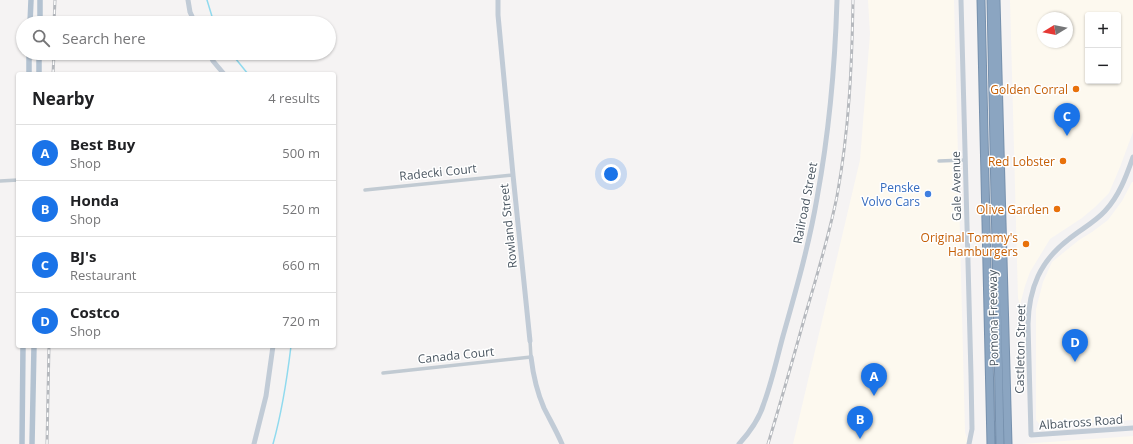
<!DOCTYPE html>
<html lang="en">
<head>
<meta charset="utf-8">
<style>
	:root { --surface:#fff; --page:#f2f2f2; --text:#202124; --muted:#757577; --line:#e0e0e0; --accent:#1a73e8 }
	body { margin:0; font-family:"Open Sans",sans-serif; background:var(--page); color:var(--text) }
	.controls { position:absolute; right:12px; top:12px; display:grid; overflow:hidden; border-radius:4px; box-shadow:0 1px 3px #0004 }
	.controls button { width:36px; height:36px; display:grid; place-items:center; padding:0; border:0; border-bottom:1px solid var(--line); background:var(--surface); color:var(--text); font:20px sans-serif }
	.compass { position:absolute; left:1037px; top:12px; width:36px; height:36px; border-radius:50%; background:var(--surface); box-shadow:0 1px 3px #0004; rotate:260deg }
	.you { position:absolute; left:611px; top:174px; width:14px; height:14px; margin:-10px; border:3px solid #fff; border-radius:50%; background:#1a73e8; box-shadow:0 0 0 6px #1a73e833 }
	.badge { display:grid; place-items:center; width:26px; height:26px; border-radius:50%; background:var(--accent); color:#fff; font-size:13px; font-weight:700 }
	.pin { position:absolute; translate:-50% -33px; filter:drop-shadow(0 1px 2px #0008) }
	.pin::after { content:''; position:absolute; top:21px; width:14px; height:12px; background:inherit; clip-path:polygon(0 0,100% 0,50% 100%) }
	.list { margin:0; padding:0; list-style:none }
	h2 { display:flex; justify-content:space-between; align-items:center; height:52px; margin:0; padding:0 16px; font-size:17px }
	h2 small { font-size:13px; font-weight:400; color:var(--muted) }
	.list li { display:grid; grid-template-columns:26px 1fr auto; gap:12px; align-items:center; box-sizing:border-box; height:56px; padding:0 16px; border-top:1px solid var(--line) }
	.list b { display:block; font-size:15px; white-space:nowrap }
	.list p { margin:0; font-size:13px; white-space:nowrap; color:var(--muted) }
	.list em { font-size:13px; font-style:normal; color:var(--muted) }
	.icon { flex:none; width:22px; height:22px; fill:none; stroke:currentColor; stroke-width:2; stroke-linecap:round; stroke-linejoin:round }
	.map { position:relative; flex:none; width:1133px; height:444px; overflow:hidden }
	.search { position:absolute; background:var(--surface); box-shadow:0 1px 3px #0004; left:16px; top:16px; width:320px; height:44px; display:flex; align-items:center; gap:10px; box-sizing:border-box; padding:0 14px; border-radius:22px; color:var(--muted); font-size:15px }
	.panel { position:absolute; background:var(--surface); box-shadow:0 1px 3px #0004; left:16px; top:72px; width:320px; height:276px; border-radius:4px }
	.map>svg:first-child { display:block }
	.commercial { fill:#fdf9ef; fill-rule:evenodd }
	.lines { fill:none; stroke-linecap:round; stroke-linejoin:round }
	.stream { stroke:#90daee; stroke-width:1.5 }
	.highway-casing { stroke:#7690ad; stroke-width:9 }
	.street { stroke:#c1cad2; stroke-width:3.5 }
	.secondary { stroke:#c1cbd6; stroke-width:5 }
	.primary { stroke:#b3c2d1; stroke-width:5.5 }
	.highway { stroke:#8ba5c1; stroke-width:7 }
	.rail-casing { stroke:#b5b8bd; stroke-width:3 }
	.rail { stroke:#fff; stroke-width:1.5; stroke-dasharray:4.5; stroke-linecap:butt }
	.food-dot { fill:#e8710a; stroke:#fff; stroke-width:1.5 }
	.shop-dot { fill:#3f7fe0; stroke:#fff; stroke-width:1.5 }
	.labels { text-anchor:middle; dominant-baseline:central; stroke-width:3; stroke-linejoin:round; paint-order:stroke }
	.food-label { font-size:12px; fill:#c56008; stroke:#fff; text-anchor:end }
	.street-label { font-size:12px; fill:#4a5661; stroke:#fff }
	.shop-label { font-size:12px; fill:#366cbe; stroke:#fff; text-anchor:end }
</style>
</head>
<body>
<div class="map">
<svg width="1133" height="444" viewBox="0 0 1133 444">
	<rect width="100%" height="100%" fill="#f5f3f3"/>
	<!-- commercial -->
	<path class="commercial" d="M868,0H954L965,432L969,444H793L860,160L870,34Z
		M1010,0H1133V132L1120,167L1109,193L1095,207L1082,218L1050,239L1030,272L1025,286L1020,305L1018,298ZM1088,15H1118V81H1088ZM1043,18H1067V42H1043Z
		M1132,182H1133V420L1041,426L1036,420V309L1043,282L1052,262L1079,240L1092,232L1108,220L1122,201Z
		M1133,436V444H1022Z"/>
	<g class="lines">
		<!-- stream -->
		<path class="stream" d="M207,0L214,23
			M231,53L248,74
			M273,444C282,412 287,379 291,346"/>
		<!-- highway casing -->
		<g class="highway-casing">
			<path id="highway" d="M981,0L991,444
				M991,0L1000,444
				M996,0L1008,444"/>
		</g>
		<!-- street -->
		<path class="street" d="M939,161L965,160
			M0,181L18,180
			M365,190L513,175
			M383,373L531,357L530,341"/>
		<!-- secondary -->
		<path class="secondary" d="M188,0L190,12L195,23
			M498,0V15L513,175L530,341
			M961,0L971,375L972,429L969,444
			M209,53L213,61L224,74
			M1133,157C1126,177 1119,196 1105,211C1094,223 1081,229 1069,239C1040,261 1029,288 1028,324L1031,435L1133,428
			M531,357C533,374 537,392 544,408C550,420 557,432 562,444
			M254,444L266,396L273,346
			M739,444C749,433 760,417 764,403C772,381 777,358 783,336C796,290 809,245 817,198C829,133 835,66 837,0"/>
		<!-- primary -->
		<path class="primary" d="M30,23L31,0
			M40,23V0
			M29,74V53
			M39,74V53
			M22,444L23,346
			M32,444L34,346"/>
		<!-- highway -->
		<use href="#highway" class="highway"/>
		<!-- rail casing -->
		<g class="rail-casing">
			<path id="rail" d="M54,23L55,0
				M53,74L54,53
				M47,444L49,346
				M768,444C781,401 793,359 805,316C817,276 829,236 837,196C849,131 852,66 853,0"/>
		</g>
		<!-- rail -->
		<use href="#rail" class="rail"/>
	</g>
	<!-- markers -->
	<g class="food-dot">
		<circle cx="1076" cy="89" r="4"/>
		<circle cx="1063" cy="161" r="4"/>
		<circle cx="1057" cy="209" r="4"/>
		<circle cx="1026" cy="244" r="4"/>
	</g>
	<circle class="shop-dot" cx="928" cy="194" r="4"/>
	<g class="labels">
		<!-- food labels -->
		<g class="food-label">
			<text x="1068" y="89">Golden Corral</text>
			<text x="1055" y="161">Red Lobster</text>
			<text x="1049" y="209">Olive Garden</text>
			<text x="1018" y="237">Original Tommy's<tspan x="1018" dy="14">Hamburgers</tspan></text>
		</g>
		<!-- street labels -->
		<g class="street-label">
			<text transform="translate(438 172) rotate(-6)">Radecki Court</text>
			<text transform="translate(956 186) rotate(-91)">Gale Avenue</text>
			<text transform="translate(805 203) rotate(-79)">Railroad Street</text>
			<text transform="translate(508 226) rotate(-96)">Rowland Street</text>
			<text transform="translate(993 318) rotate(-91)">Pomona Freeway</text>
			<text transform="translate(1020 349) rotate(-89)">Castleton Street</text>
			<text transform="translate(456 355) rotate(-6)">Canada Court</text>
			<text transform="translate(1081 422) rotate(-4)">Albatross Road</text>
		</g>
		<!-- shop labels -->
		<g class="shop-label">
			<text x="920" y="187">Penske<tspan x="920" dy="14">Volvo Cars</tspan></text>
		</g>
	</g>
</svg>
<div class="controls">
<button>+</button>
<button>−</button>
</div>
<svg class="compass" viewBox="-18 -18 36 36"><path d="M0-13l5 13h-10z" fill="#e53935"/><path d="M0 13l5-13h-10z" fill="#757577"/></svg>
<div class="you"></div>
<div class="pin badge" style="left:874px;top:396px">A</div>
<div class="pin badge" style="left:860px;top:439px">B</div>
<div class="pin badge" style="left:1067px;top:136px">C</div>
<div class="pin badge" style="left:1075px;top:362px">D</div>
<div class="search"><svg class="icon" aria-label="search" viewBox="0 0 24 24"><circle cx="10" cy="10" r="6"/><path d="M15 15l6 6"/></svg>Search here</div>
<section class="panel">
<h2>Nearby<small>4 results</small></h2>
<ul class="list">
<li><span class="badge">A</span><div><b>Best Buy</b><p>Shop</p></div><em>500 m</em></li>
<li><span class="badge">B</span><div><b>Honda</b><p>Shop</p></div><em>520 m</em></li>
<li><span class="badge">C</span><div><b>BJ's</b><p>Restaurant</p></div><em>660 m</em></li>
<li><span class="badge">D</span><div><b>Costco</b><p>Shop</p></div><em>720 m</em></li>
</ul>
</section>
</div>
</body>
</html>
